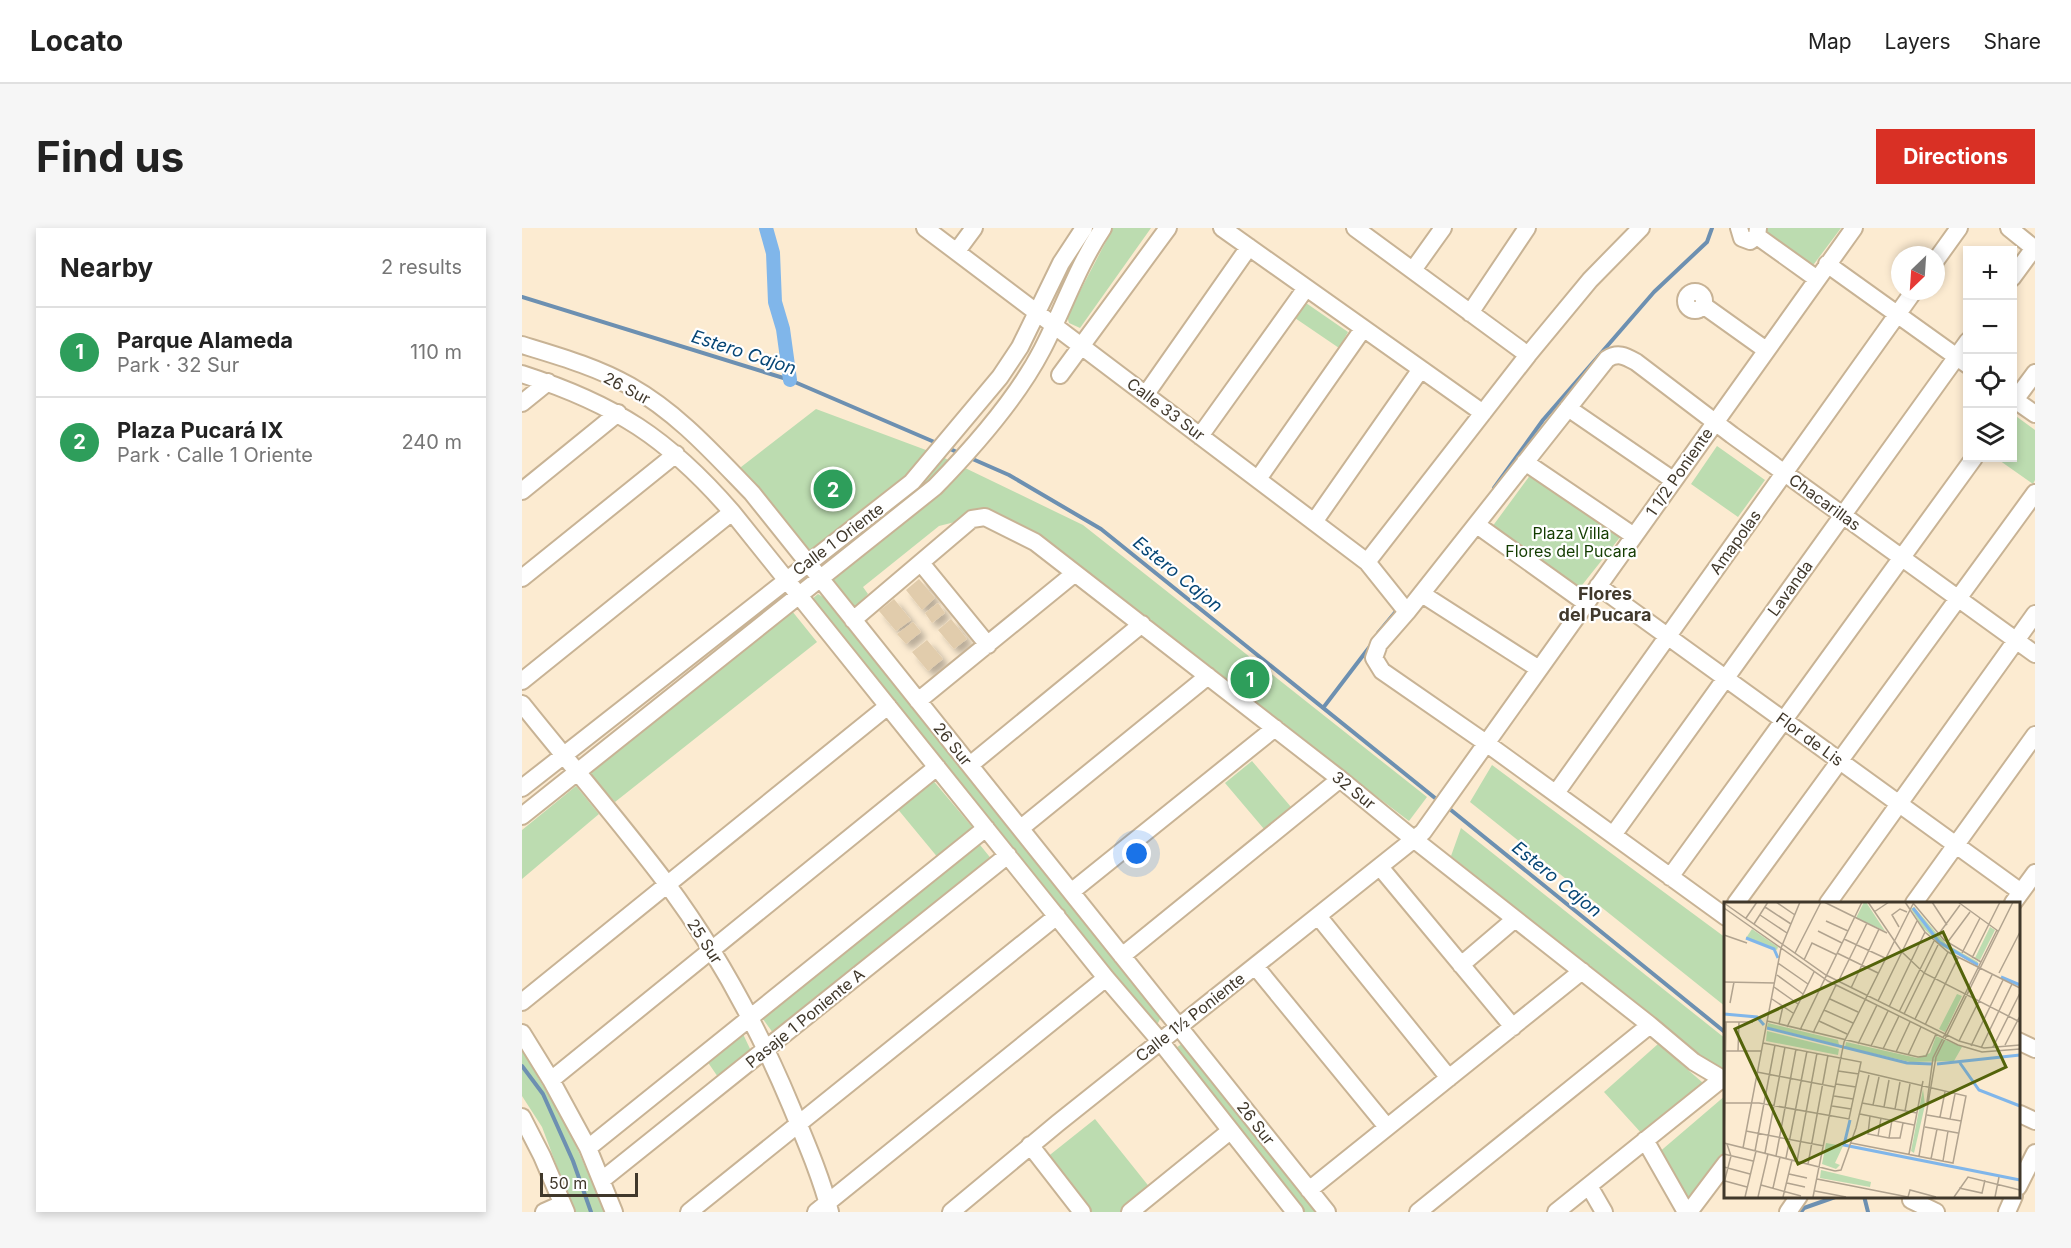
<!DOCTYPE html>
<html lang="en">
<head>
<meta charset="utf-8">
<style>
	:root { --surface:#fff; --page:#f6f6f6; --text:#222; --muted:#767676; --line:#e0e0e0; --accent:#d93025 }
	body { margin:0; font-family:Inter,sans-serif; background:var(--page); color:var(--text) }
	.controls { position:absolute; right:18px; top:18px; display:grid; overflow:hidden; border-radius:0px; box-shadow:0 3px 9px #0003 }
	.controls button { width:54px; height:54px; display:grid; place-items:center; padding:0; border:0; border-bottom:2px solid var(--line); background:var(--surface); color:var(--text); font:30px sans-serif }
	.compass { position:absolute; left:1369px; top:18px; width:54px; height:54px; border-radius:50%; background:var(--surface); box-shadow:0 3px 9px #0003; rotate:205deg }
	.scale { position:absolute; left:18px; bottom:15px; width:98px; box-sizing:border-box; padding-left:6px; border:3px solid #40382b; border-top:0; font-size:16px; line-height:21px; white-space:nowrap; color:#40382b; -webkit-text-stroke:4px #fff; paint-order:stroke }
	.you { position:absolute; left:615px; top:626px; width:21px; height:21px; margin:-15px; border:4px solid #fff; border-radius:50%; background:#1a73e8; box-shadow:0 0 0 9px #1a73e833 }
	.badge { display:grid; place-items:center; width:39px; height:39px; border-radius:50%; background:var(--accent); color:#fff; font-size:20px; font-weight:700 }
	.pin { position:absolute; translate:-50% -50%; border:3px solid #fff; box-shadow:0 2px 6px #0006 }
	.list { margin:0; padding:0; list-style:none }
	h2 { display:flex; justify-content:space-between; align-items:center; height:78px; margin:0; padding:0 24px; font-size:26px }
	h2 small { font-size:20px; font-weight:400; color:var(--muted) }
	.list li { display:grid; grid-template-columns:39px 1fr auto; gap:18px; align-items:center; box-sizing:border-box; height:90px; padding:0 24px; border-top:2px solid var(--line) }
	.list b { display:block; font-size:22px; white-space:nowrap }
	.list p { margin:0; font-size:20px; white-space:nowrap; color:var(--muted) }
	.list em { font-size:20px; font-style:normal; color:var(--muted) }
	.icon { flex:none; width:33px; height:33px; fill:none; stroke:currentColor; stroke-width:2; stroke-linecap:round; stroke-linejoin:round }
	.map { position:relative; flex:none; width:1513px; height:984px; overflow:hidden; border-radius:0px }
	header { display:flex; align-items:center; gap:36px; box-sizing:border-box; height:84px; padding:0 30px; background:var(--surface); border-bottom:2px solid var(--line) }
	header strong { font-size:28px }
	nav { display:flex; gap:33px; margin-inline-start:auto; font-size:21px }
	.intro { display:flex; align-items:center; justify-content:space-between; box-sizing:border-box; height:144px; padding:0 36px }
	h1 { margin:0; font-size:42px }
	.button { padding:15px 27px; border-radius:0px; background:var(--accent); color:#fff; font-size:21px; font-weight:700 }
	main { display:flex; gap:36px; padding:0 36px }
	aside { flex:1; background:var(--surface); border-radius:0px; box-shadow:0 3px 9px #0003 }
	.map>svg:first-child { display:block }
	.green { fill:#bcdcb0 }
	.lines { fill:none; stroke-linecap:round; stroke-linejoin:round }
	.stream { stroke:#6d90b1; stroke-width:4 }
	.canal { stroke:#80b6ea; stroke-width:14 }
	.building { fill:#e1ccac; filter:url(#shadow) }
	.minor-casing { stroke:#c8b395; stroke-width:20 }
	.minor { stroke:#fff; stroke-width:16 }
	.labels { text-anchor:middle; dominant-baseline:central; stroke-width:4.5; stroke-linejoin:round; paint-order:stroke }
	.street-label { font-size:16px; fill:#40382b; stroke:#fff }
	.park-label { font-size:16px; fill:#133c00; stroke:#fff }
	.water-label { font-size:18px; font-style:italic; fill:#064675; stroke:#fff }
	.neighbourhood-label { font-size:18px; font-weight:bold; fill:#40382b; stroke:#fff }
	.inset-river { fill:none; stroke:#80b6ea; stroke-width:3 }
	.inset-road { fill:none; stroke:#b1a38f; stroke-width:1.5 }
	.view { fill:#53630a; fill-opacity:0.15; stroke:#53630a; stroke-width:3 }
	.inset-edge { fill:none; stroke:#40382b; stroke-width:3 }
</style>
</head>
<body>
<header>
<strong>Locato</strong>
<nav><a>Map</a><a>Layers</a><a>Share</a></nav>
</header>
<div class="intro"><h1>Find us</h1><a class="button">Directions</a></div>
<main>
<aside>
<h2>Nearby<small>2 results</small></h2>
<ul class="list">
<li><span class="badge" style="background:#2e9e5b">1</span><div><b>Parque Alameda</b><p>Park · 32 Sur</p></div><em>110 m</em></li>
<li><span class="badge" style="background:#2e9e5b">2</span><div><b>Plaza Pucará IX</b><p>Park · Calle 1 Oriente</p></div><em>240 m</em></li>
</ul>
</aside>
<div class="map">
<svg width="1513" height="984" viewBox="0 0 1513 984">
	<defs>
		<filter id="shadow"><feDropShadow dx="5.5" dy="5.5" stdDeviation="3" flood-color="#0004"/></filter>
	</defs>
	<rect width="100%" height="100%" fill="#fcebd1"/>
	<!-- green -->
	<path class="green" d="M591,0H629L558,100L547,95L545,88Z
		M1237,0H1319L1286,44Z
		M784,75L826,104L817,120L770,88L778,76Z
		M294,181L412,225L561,297L905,569L887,593L509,306L437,293L417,298L341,359L346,366L332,381L308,355L416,265L390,254L279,332L210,246Z
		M1491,186L1513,202V252L1511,256L1474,230H1490Z
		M1195,218L1243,252L1216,289L1169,256Z
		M1009,246L1099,308L1057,361L970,299Z
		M296,366L301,369L637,783L639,789L636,795L628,794L290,371Z
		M270,383L295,414L93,574L68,546Z
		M730,533L769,579L742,601L703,555Z
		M970,537L1204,710V779L948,574Z
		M409,550L452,601L417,631L374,579Z
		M54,558L77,586L0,651V602Z
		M939,600L1204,811V848L929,628Z
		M454,612L471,633L254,809L238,787Z
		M221,806L230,825L198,852L185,833Z
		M661,815L798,984H781L654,820Z
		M1136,816L1195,867L1131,918L1082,864Z
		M0,822L48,904L83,984H52L20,899L0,868Z
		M1204,867V928L1167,978L1135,926Z
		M573,891L629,961L600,984H566L524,930Z"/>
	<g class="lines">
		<!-- stream -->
		<path class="stream" d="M0,69L268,152L417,216
			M424,219L439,226
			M446,229L487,247L579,301L918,574
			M972,260L1021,192L1132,64L1185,14L1190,0
			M856,405L876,381
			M801,480L849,417
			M924,578L1204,805
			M0,838L21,866L51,933L69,984
			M1342,968L1346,984
			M1279,984L1282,980L1316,968"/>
		<!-- canal -->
		<path class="canal" d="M244,0L251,25L253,74L261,101L268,152"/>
	</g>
	<!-- building -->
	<path class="building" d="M397,351L413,370L400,382L384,362Z
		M372,371L389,392L374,403L357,383Z
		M416,375L423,385L410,395L403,385Z
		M429,391L445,411L432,421L416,402Z
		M391,394L399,404L384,416L375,406Z
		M405,412L421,431L406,443L390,424Z"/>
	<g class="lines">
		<!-- minor casing -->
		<g class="minor-casing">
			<path id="minor" d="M403,0L845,334L885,384
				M700,0L961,185
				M833,0L1006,127
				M1217,0L1220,10L1228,13L1235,8L1236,0
				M1487,0L1513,21
				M1235,8L1295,51
				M435,23L452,0
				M1414,32L1437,0
				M1305,36L1446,137
				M891,42L921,0
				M1490,50L1512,20
				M1164 73a9 9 0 1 1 18 0a9 9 0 1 1-18 0Z
				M1181,77L1244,122
				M948,85L1005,0
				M0,117C36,128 75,139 108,158C156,185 192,226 230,265L805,984
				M0,146C93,176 146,210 210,284L584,750L638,813L773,984
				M538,147L646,0
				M624,166L727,19
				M1490,170L1513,186
				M0,175L26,154
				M1490,176L1513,145
				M1046,180L1151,252
				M678,208L784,60
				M1003,234L1112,308
				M736,251L841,101
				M0,263L96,185
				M792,294L899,141
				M955,297L1064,375
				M845,334L1006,127L1068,52L1119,0
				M399,335L466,417
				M0,350L154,226
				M1076,358L1499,664
				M900,366L1017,441
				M331,392L450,291L463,289L513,314L818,551L884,605L1128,797L1172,834L1204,853
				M0,453L210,284
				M396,473L553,345
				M0,476C48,536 99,595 145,656C196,725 236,799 269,878C283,912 299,948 308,984
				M448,537L620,396
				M0,560L390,254L478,149L498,119L539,35L562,0
				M1034,565L1392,63
				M0,588L413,259C451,220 495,170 520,122C541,82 555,39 581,0
				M499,600L686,448
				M1091,607L1446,113
				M858,639L991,799
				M1148,649L1452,230
				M549,664L753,500
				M1214,675L1513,265
				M1306,675L1513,386
				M1392,675L1513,507
				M1491,675L1513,645
				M796,688L927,850
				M1204,689L964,515L860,443L852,430L857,416L885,384L1085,131C1096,124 1103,128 1114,134L1210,207L1513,426
				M600,728L818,551
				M939,737L993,691
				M733,738L865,899
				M0,774L366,478
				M0,805L29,852L66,920L92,984
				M1496,813L1513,821
				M29,852L415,539
				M1498,886L1513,893
				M0,889L20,928L44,984
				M1123,912L1164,984
				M508,917L560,984
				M66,920L464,600
				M80,952L486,627
				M1067,958L1082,984
				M1496,959L1513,925
				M787,962L1060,743
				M1389,972L1414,984
				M22,984L40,976
				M167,984L535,688
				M294,984L584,750
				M429,984L536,895L901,604L1332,0
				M608,984L708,903
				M896,984L1128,797
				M1034,984L1201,850
				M1167,984L1204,935
				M1266,984L1277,968
				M1485,984L1492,968"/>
		</g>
		<!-- minor -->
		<use href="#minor" class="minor"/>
	</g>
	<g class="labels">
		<!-- street labels -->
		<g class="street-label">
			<text transform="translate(105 160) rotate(28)">26 Sur</text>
			<text transform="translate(644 181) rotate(37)">Calle 33 Sur</text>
			<text transform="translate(1157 244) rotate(-55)">1 1/2 Poniente</text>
			<text transform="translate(1303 274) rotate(36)">Chacarillas</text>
			<text transform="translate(316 311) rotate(-37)">Calle 1 Oriente</text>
			<text transform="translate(1213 314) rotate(-54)">Amapolas</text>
			<text transform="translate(1268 360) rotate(-54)">Lavanda</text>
			<text transform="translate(1288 511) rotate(36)">Flor de Lis</text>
			<text transform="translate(431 516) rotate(51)">26 Sur</text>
			<text transform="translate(832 562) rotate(39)">32 Sur</text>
			<text transform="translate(183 713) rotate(57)">25 Sur</text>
			<text transform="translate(668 789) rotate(-38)">Calle 1½ Poniente</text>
			<text transform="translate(283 790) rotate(-39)">Pasaje 1 Poniente A</text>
			<text transform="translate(734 895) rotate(52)">26 Sur</text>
		</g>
		<!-- park labels -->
		<g class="park-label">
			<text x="1049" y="305">Plaza Villa<tspan x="1049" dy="18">Flores del Pucara</tspan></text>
		</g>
		<!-- water labels -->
		<g class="water-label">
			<text transform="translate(222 124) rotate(18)">Estero Cajon</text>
			<text transform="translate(656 346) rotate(39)">Estero Cajon</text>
			<text transform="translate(1035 651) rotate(39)">Estero Cajon</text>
		</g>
		<!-- neighbourhood labels -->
		<g class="neighbourhood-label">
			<text x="1083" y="365">Flores<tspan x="1083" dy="21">del Pucara</tspan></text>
		</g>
	</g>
	<!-- overview -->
	<g transform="translate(1202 674)">
		<rect width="296" height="296" fill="#fcebd1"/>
		<path d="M140,0H142L161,29L132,16ZM190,5L222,42L254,60V64L218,44L199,26L187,7ZM266,25L271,28L256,58L251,56ZM28,27L54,45L53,48L22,36ZM233,92L238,94L221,130L215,127ZM44,121L114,138L115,143L43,125ZM43,129L115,147L114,153L42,139ZM212,134L238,145L230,159L186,160L121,145L122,140L193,156L206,151ZM199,187L201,203L190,251L187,249ZM102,241L119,244L111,261L116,263L112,267L98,262ZM97,268L147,280L146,285L96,276Z" fill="#bcdcb0"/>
		<path class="inset-river" d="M189,6L215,40L254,63M22,36L50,47L54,56M277,75L296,83M0,112L33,115L40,123M43,126L183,161L208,162M236,161L255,188L296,204M213,162L296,153M126,218L120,243L296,278"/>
		<path class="inset-road" d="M52,0L71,13M100,0L163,31M144,0L178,50L200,71L296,120M181,0L201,30L224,50L296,86M208,0L223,23M234,0L274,29M0,1L102,73L235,139L260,146L296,143M189,1L220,38L257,60M41,5L67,22M0,6L104,79L234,143L258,150L296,147M150,10L165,0M36,13L63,31M22,16L33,0M102,19L124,29M30,22L44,0M175,25L168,13L176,7L183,10M94,29L118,41M0,33L23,41M214,33L236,3M120,37L161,56M223,41L246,10M71,51L97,0M113,51L154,71M238,51L256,16M248,56L276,0M80,58L88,41L113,53M54,61L84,82M275,71L296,30M53,73L79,92M0,80L51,81M114,80L143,21M50,85L74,102M127,86L155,27M48,97L69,111M106,97L134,110M154,99L193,19M6,101L10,80M165,105L201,30M100,108L129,121M175,110L210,39M180,112L214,43M191,117L224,50M43,119L194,155L202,154L212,132M95,119L123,132M1,120H29M55,122L59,104M201,123L234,56M63,125L90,70M76,128L138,0M89,131L112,83M235,139L268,73M134,142L153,103M281,143L296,114M147,144L164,109M247,144L279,78M269,145L296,91M257,146L288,82M159,147L175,114M1,149H37M14,149L15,120M172,150L186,120M184,153L197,125M114,169L135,172M33,170L111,185M112,182L132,185M110,194L129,197M203,200L209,156L273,28M0,201H35L125,217L137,160L39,141M138,201L193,211M149,203L155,175M108,204L127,207M160,205L165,178M171,207L176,180M181,209L186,182M136,212L190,223M203,213L237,219M146,214L144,232L165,236H176L179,221M216,215L221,190M226,217L231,192M201,225L234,231M22,229L100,244M154,234L157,216M165,236L168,218M0,241L2,120M0,241L111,269M127,241L229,261L242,194L136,169M19,246L57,46L76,0M31,249L51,143M41,251L61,145M0,252L29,259M185,252L199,179M52,254L72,147M195,254L212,155L289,0M62,256L83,149M207,257L213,227M73,259L93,151M219,259L224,229M84,262L104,153M0,265L26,272M111,269L117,268L132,226L145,173M65,272L83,276M93,277L184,295M1,279L23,285M0,281L7,254L3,242M63,281L81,285M37,283L77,294M49,286L56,255M235,286L258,291L261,278M91,289L122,295M21,295L32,249M34,295L44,252M59,295L68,258M89,295L120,140L190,0M184,295L186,288L212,295M230,295L244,275L296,288M271,295L275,275"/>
		<path class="view" d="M219,30L282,165L74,262L11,127Z"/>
		<rect width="296" height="296" class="inset-edge"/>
	</g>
</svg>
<div class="controls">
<button>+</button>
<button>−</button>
<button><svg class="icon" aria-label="locate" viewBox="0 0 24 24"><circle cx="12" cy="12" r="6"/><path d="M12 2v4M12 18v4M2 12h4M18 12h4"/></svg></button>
<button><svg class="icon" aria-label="layers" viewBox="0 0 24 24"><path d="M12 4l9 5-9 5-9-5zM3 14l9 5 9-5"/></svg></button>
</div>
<svg class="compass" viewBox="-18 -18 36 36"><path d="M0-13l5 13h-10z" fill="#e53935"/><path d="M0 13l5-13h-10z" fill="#767676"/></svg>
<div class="scale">50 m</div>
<div class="you"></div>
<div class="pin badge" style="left:728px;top:451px;background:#2e9e5b">1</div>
<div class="pin badge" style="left:311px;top:261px;background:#2e9e5b">2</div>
</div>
</main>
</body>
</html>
